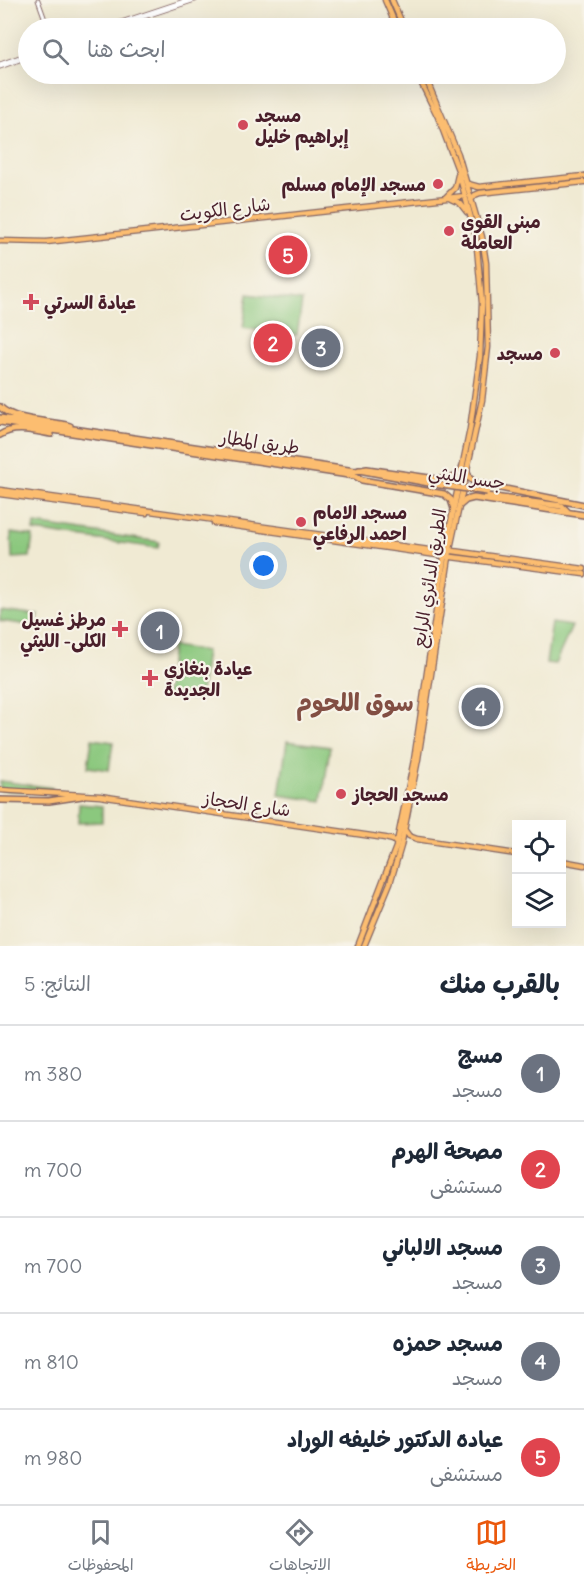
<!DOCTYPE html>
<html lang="ar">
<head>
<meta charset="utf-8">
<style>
	:root { --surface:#fff; --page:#f2f2f3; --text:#1f2937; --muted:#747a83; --line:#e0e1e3; --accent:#ea580c }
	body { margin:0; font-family:Delius,"Playpen Sans Arabic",sans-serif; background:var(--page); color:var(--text); direction:rtl }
	.controls { position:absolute; right:18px; bottom:18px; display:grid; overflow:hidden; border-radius:0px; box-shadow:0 6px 24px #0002 }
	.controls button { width:54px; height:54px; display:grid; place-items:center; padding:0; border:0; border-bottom:2px solid var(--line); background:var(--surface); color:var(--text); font:30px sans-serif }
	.you { position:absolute; left:264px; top:566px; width:21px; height:21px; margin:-15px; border:4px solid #fff; border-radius:50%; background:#1a73e8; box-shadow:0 0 0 9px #1a73e833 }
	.badge { display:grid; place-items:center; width:39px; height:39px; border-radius:50%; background:var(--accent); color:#fff; font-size:20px; font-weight:700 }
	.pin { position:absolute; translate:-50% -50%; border:3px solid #fff; box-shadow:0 2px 6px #0006 }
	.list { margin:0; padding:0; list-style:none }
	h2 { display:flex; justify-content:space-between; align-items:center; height:78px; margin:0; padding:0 24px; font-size:26px }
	h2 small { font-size:20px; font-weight:400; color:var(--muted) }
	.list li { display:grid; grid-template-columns:39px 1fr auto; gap:18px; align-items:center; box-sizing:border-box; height:96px; padding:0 24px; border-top:2px solid var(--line) }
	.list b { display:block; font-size:22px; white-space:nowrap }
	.list p { margin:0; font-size:20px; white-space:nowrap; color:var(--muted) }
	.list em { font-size:20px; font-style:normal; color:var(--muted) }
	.icon { flex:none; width:33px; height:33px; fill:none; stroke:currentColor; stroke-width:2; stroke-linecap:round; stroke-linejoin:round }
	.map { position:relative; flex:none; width:584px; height:946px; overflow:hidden; direction:ltr }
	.search { position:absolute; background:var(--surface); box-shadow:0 6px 24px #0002; left:18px; right:18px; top:18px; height:66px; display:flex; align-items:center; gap:15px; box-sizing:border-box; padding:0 21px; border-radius:33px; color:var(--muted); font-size:22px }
	.sheet { height:558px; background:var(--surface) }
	nav { display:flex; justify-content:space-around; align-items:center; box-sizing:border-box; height:84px; border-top:2px solid var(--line); background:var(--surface); font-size:16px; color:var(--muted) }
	nav a { display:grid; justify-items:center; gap:3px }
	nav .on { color:var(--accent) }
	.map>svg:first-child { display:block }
	.green { fill:#8bc87e; stroke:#6a7454; stroke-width:1.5 }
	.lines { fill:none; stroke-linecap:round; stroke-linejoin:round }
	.minor-casing { stroke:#846666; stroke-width:5 }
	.major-casing { stroke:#846666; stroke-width:7 }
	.highway-casing { stroke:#846666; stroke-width:8 }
	.minor { stroke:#fff; stroke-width:3 }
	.major { stroke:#fcbd6f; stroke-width:4.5 }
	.highway { stroke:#fcbd6f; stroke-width:5 }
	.highway-bridge-casing { stroke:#846666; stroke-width:8; stroke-linecap:butt }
	.highway-bridge { stroke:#fcbd6f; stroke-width:5 }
	.poi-dot { fill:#d1495b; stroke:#f7f3e8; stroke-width:2 }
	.labels { text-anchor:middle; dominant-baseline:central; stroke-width:4.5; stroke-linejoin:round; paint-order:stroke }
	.poi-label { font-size:18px; font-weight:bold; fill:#4a1f2b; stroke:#f7f3e8; text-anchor:start }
	.street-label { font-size:18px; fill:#4a1f2b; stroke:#f7f3e8 }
	.district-label { font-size:24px; font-weight:bold; fill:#824e43; stroke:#f7f3e8 }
</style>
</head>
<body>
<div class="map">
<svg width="584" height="946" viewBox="0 0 584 946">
	<rect width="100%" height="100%" fill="#f7f3e8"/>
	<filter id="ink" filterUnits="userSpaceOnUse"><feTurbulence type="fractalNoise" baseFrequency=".0167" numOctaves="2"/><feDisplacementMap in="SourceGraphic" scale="12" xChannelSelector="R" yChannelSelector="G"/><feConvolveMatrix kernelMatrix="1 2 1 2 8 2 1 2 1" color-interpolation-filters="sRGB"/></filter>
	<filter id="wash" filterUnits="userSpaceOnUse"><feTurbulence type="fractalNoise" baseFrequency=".008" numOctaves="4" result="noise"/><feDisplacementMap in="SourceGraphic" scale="24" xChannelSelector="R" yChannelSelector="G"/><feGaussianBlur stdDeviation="1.35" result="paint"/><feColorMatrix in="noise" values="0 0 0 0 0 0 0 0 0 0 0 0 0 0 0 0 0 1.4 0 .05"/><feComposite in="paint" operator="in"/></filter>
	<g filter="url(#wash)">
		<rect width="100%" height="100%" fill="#f0ead3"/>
		<!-- green -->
		<path class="green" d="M248,294L302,301L297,335L243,328Z
			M35,524L159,542L158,548L34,531Z
			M11,533L33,536L30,557L12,558Z
			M0,610L38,615L36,626L0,621Z
			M552,623L572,626L555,664L546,663Z
			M172,646L206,651L200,700L166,695Z
			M92,739L113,742L109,770L88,767Z
			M287,741L330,747L322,801L279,795Z
			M0,781L52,788L51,792L0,790Z
			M79,804L102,806V822L78,823Z"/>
	</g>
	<g filter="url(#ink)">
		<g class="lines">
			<!-- minor casing -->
			<g class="minor-casing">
				<path id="minor" d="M38,0L48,28
					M103,28L187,0
					M111,28L195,0
					M0,64L28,54
					M0,67L28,57"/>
			</g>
			<!-- major casing -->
			<g class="major-casing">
				<path id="major" d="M385,0L397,28
					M392,0L404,28
					M468,184L479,187L584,176
					M445,198L455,188L458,175
					M451,199L460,203L467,212
					M471,200L475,195L480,193L584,182
					M0,241L46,242L465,196
					M0,490L436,551H453L584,569
					M0,494L146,513
					M214,523L444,556L584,574
					M0,790L100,796L385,838L393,840L397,844
					M404,829L409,836L417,839L516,854
					M562,861L584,865
					M358,946L396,847L414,760L445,551L470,429L480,356L482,303L476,237L458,170L438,117L417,74
					M364,946L390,883L401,846L418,759L451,544L482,400L488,347L486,263L482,237L458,154L424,74"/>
			</g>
			<!-- highway casing -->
			<g class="highway-casing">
				<path id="highway" d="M0,407C15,422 50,420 70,426
					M0,418L355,471L367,469L443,480L456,477L462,470
					M0,422L355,476L362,480L444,494L451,500L454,509
					M0,435C15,425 34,431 51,434
					M359,470L434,484
					M467,471L469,478L476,483L584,505
					M486,496L562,506L568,512
					M459,506L466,500L474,498L584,515
					M0,800L49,801L82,796"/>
			</g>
			<!-- minor -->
			<use href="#minor" class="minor"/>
			<!-- major -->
			<use href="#major" class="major"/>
			<!-- highway -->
			<use href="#highway" class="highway"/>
			<!-- highway-bridge casing -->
			<g class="highway-bridge-casing">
				<path id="highway-bridge" d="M434,484L487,492"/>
			</g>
			<!-- highway-bridge -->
			<use href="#highway-bridge" class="highway-bridge"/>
		</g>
	</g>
	<!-- markers -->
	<g class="poi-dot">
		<circle cx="243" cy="125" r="6"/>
		<circle cx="438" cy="184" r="6"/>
		<circle cx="449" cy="231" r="6"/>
		<path d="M28 293h6v6h6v6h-6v6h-6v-6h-6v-6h6z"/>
		<circle cx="555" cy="353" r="6"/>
		<circle cx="301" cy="522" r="6"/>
		<path d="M117 620h6v6h6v6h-6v6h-6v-6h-6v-6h6z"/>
		<path d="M147 669h6v6h6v6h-6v6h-6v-6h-6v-6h6z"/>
		<circle cx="341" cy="794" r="6"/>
	</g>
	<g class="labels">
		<!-- poi labels -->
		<g class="poi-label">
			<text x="255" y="115">مسجد<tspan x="255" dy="21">إبراهيم خليل</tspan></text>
			<text x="426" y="184" text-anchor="end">مسجد الإمام مسلم</text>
			<text x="461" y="221">مبنى القوى<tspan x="461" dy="21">العاملة</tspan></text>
			<text x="44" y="302">عيادة السرتي</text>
			<text x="543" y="353" text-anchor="end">مسجد</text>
			<text x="313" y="512">مسجد الامام<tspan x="313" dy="21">احمد الرفاعي</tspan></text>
			<text x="106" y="619" text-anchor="end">مرطز غسيل<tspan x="106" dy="21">الكلى- الليثي</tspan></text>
			<text x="164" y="668">عيادة بنغازي<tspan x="164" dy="21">الجديدة</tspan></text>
			<text x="353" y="794">مسجد الحجاز</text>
		</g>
		<!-- street labels -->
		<g class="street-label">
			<text transform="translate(225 209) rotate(-7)">شارع الكويت</text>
			<text transform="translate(260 442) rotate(8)">طريق المطار</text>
			<text transform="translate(467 477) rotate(9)">جسر الليثي</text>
			<text transform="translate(429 578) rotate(-81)">الطريق الدائري الرابع</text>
			<text transform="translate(247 804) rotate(8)">شارع الحجاز</text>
		</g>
		<!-- district labels -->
		<g class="district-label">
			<text x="355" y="702">سوق اللحوم</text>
		</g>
	</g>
</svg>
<div class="controls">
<button><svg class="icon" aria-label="locate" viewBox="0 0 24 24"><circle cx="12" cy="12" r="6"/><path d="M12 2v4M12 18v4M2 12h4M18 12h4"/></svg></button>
<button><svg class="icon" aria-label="layers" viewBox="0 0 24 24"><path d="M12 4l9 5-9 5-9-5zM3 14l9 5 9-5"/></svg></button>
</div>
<div class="you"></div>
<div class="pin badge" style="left:160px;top:631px;background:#6b7280">1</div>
<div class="pin badge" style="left:273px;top:343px;background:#e0444e">2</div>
<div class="pin badge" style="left:321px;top:348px;background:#6b7280">3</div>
<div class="pin badge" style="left:481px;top:707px;background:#6b7280">4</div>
<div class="pin badge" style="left:288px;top:255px;background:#e0444e">5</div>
<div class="search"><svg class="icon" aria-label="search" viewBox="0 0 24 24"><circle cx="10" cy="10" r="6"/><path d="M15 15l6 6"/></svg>ابحث هنا</div>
</div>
<section class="sheet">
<h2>بالقرب منك<small>النتائج: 5</small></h2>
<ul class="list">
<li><span class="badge" style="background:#6b7280">1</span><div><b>مسج</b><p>مسجد</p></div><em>380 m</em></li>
<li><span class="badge" style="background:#e0444e">2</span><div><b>مصحة الهرم</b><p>مستشفى</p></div><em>700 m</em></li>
<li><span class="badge" style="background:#6b7280">3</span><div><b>مسجد الالباني</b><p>مسجد</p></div><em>700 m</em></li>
<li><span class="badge" style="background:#6b7280">4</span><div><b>مسجد حمزه</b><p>مسجد</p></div><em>810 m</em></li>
<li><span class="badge" style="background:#e0444e">5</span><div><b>عياده الدكتور خليفه الوراد</b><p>مستشفى</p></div><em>980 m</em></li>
</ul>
</section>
<nav>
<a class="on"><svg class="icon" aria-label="map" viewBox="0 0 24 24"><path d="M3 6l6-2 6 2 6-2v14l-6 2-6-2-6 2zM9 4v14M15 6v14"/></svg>الخريطة</a>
<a><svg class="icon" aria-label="directions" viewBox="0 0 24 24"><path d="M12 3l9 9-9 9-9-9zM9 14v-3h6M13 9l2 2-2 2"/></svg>الاتجاهات</a>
<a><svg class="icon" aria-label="saved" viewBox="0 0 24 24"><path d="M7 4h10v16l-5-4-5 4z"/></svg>المحفوظات</a>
</nav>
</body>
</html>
